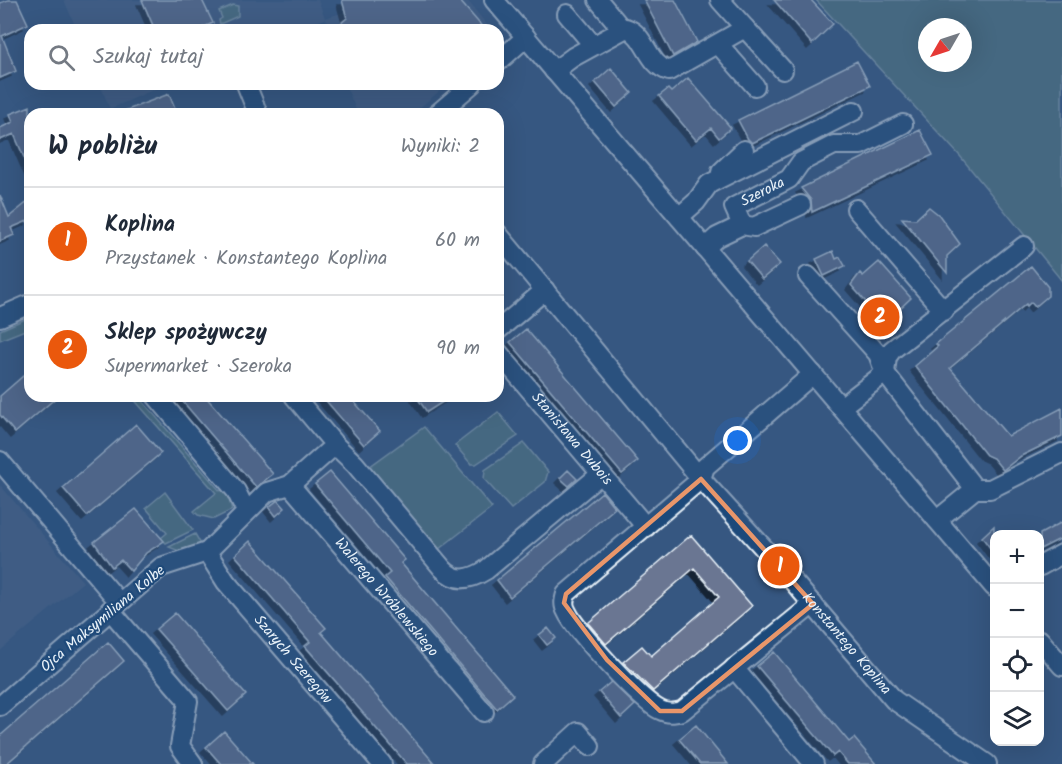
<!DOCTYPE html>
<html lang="pl">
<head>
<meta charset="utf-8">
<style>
	:root { --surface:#fff; --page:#f6f6f7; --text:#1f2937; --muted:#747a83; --line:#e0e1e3; --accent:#ea580c }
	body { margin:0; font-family:Kalam,sans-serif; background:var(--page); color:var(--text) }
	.controls { position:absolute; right:18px; bottom:18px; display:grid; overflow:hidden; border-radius:12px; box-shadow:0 6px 24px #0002 }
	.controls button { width:54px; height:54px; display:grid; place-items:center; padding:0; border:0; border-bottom:2px solid var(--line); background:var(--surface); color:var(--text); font:30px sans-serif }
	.compass { position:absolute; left:918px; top:18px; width:54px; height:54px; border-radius:50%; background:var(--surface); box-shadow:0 6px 24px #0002; rotate:231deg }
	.you { position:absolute; left:738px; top:441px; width:21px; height:21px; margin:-15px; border:4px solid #fff; border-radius:50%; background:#1a73e8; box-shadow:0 0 0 9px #1a73e833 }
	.badge { display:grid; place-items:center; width:39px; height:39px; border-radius:50%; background:var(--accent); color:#fff; font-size:20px; font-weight:700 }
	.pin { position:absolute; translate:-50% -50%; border:3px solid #fff; box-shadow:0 2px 6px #0006 }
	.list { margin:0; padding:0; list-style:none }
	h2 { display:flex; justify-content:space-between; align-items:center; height:78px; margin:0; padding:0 24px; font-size:26px }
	h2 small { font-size:20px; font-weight:400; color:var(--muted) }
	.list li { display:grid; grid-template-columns:39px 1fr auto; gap:18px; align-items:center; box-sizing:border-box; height:108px; padding:0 24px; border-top:2px solid var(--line) }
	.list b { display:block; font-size:22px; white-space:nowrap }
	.list p { margin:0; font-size:20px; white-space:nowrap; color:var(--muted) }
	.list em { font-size:20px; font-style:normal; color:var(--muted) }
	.icon { flex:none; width:33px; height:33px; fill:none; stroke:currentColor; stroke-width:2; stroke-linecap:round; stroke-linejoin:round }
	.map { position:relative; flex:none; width:1062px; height:764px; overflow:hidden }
	.search { position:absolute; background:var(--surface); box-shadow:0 6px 24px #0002; left:24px; top:24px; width:480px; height:66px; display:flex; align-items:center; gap:15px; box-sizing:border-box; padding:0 21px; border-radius:18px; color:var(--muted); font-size:22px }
	.panel { position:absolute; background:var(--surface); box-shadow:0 6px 24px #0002; left:24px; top:108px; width:480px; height:294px; border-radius:18px }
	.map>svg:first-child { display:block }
	.built { fill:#496388 }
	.green { fill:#587d82; stroke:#a0b7bd; stroke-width:1.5; fill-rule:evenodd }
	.building { fill:#6b7692; stroke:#e8f1f8; stroke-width:1.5; filter:url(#shadow) }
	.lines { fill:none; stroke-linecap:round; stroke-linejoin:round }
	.minor-casing { stroke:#e8f1f8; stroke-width:22 }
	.minor { stroke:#1f4a7a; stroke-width:18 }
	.marked { fill:none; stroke:#e8966a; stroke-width:4.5; stroke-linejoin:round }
	.labels { text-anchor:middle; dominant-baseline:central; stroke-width:4.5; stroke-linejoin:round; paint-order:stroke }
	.street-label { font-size:15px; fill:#e8f1f8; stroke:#1f4a7a }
</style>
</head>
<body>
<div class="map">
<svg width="1062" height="764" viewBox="0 0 1062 764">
	<defs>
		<filter id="shadow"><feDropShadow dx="-5" dy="5" stdDeviation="0" flood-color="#0009"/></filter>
	</defs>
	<rect width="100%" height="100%" fill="#365781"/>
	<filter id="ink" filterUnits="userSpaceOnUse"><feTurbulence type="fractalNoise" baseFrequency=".0167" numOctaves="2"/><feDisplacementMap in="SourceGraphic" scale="12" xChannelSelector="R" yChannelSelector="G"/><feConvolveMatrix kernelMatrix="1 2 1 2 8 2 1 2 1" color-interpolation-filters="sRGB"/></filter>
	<g filter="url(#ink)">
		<!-- built -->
		<path class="built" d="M64,0H318L325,18L355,9L366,0H467L491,30H328L332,27L325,19L295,30H77Z
			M100,84H166L110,109Z
			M345,84H448L412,114H358Z
			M0,485L83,582L0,651Z"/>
		<!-- green -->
		<path class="green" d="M816,0H1062V281L960,156ZM927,27H963V63H927Z
			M233,5L238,6V16L220,24L219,20L222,18L219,11Z
			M30,317V328L0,340V330Z
			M131,396H138L220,491L226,489L232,510L214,519L198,515L194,511L216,493Z
			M498,412L518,436L476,464H471L455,445Z
			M424,427L492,508L439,549L369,467Z
			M524,443L548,472L545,482L511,509L484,479L485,470Z
			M165,492L193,530L166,543L161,538L167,533L146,508Z
			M195,534L202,546L184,553L169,547Z"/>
		<!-- building -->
		<path class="building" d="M8,0H17L28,24L2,36L16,71L0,78V3Z
			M142,0H202L213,23L197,30H155Z
			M342,0H459L485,30H333L347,18Z
			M644,0H675L697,42L673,56Z
			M774,0H811L833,24L812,44Z
			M857,61L870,86L752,143L748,139L738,120Z
			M611,68L632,93L616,107L595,82Z
			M688,78L731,128L719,138L711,128L696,140L659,96L668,89L671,92Z
			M169,94L177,114H119V113Z
			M30,106V171L14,134L0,140V128L13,122L10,114Z
			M920,130L933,155L812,212L811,200L801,188Z
			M0,195L9,217L30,200V220L11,228L14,235L0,241Z
			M929,207L939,215L960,244L947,256V273L902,218L916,219Z
			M764,246L780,264L762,279L747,261Z
			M833,251L836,259L840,257L845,266L824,276L816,259Z
			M879,262L911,298L895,313L897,315L888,323L885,324L851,285L860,273L863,276Z
			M1031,266L1048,287V296L1035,307L1031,302L1027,306L1026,304L950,368L1008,436L1062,408V436L1021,456L1003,470L993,458L986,455L915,366L938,346L936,344Z
			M526,329L638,461L622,474L510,342Z
			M30,370V396H58L15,433L0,415V396Z
			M178,396H205L273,474L256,487Z
			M322,396H349L380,431L364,445Z
			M416,396H452L427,412Z
			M136,424L161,453L87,516L63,488Z
			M568,470L577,479L569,486L560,478Z
			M330,472L405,560L401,563L513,695L497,709L385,577L390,573L315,484Z
			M602,492L615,508L510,597L497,580Z
			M278,500L285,508L276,516L269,507Z
			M136,509L164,541L146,553L131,571L121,560L112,567L94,542Z
			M1062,522V538L1040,549V534Z
			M994,526V553L982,537Z
			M691,535L752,606L653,691L623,662L642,646L651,656L719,597L694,568L606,644L588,623Z
			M250,541L326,628L321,632L435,764H407L305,646L310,642L235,555Z
			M175,613L246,695L228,711L156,629Z
			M548,628L556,638L547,645L539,635Z
			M108,642L124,661L6,764H0V736Z
			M774,652L849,742L854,738L876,764H848L838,752L833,756L757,666Z
			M611,682L635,705L621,718L599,692Z
			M696,725L728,764H700L679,739Z
			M224,731L253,764H221L206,747Z"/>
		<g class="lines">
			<!-- minor casing -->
			<g class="minor-casing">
				<g id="minor">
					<path d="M494,0L994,587"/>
					<path d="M598,0L622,29"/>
					<path d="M720,0L745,28"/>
					<path d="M567,14L593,45"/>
					<path d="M719,45L755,86"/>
					<path d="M498,62L526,37"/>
					<path d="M554,71L573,57L626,28C646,34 647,65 669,71L745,28L783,70"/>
					<path d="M246,84L258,114"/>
					<path d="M437,114L472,84"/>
					<path d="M721,172L744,150"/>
					<path d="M856,209L944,311"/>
					<path d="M679,217L696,202L709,184L854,111"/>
					<path id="s1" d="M742,225L734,207L789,179L801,162L834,145H861L903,124"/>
					<path id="s2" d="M498,234L701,479L780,566L894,700L987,764"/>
					<path d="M705,248L717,237L742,225L754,227L801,205"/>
					<path d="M808,276L878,354L885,373L975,489"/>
					<path d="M0,317L30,304"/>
					<path d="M498,330L545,290"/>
					<path id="s3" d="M498,352L646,527"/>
					<path d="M156,396L236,491L246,511"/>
					<path d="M841,407L885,373L887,357L892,350L1024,246"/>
					<path d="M335,445L355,464L443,569C456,583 470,580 486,570L601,474"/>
					<path d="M0,461L119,602"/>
					<path d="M701,479L566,594C564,601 563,605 567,612C575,630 642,702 660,710C668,714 674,713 682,711L813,604"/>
					<path d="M701,479L705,467L813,374"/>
					<path id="s4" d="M290,485L484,712"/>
					<path d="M937,520L975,489H990L1062,453"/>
					<path id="s5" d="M207,552L226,582L382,764"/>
					<path d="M1040,566L1062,554"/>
					<path d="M110,610L188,701L180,746L193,764"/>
					<path d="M1040,640L1062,666"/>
					<path d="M734,668L814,764"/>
					<path d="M0,706L161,567L207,552L267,492L290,485L335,445L294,396"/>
					<path d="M543,764L578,732L590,746"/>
				</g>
			</g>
			<!-- minor -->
			<use href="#minor" class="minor"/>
		</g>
	</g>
	<!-- marked area -->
	<path d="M0 0H1062V764H0ZM701,479L813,604L682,711H660L607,660L564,603L566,594Z" fill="#365781" fill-opacity=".55" fill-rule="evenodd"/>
	<path class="marked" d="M701,479L813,604L682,711H660L607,660L564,603L566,594Z"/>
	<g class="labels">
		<!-- street labels -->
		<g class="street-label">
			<text stroke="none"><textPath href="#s1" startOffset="52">Szeroka</textPath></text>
			<text stroke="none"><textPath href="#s3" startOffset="114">Stanisława Dubois</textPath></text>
			<text stroke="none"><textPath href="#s4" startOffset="148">Walerego Wróblewskiego</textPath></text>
			<text transform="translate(103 619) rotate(-40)">Ojca Maksymiliana Kolbe</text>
			<text stroke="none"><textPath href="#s2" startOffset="538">Konstantego Koplina</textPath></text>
			<text stroke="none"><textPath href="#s5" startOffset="138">Szarych Szeregów</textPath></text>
		</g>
	</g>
</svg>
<div class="controls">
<button>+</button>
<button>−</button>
<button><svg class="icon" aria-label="locate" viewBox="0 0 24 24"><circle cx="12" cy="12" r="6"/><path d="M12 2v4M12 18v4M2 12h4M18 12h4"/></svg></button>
<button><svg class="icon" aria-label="layers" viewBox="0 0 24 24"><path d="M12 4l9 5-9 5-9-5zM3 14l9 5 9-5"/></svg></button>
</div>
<svg class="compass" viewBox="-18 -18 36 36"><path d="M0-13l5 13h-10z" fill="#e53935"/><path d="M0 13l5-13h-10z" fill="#747a83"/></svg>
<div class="you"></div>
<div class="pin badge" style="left:780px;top:566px">1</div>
<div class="pin badge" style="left:880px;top:317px">2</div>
<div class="search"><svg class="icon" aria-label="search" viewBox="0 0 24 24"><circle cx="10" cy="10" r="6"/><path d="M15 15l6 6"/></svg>Szukaj tutaj</div>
<section class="panel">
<h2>W pobliżu<small>Wyniki: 2</small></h2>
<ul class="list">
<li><span class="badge">1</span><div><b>Koplina</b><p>Przystanek · Konstantego Koplina</p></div><em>60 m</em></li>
<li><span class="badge">2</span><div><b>Sklep spożywczy</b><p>Supermarket · Szeroka</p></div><em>90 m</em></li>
</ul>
</section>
</div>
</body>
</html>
